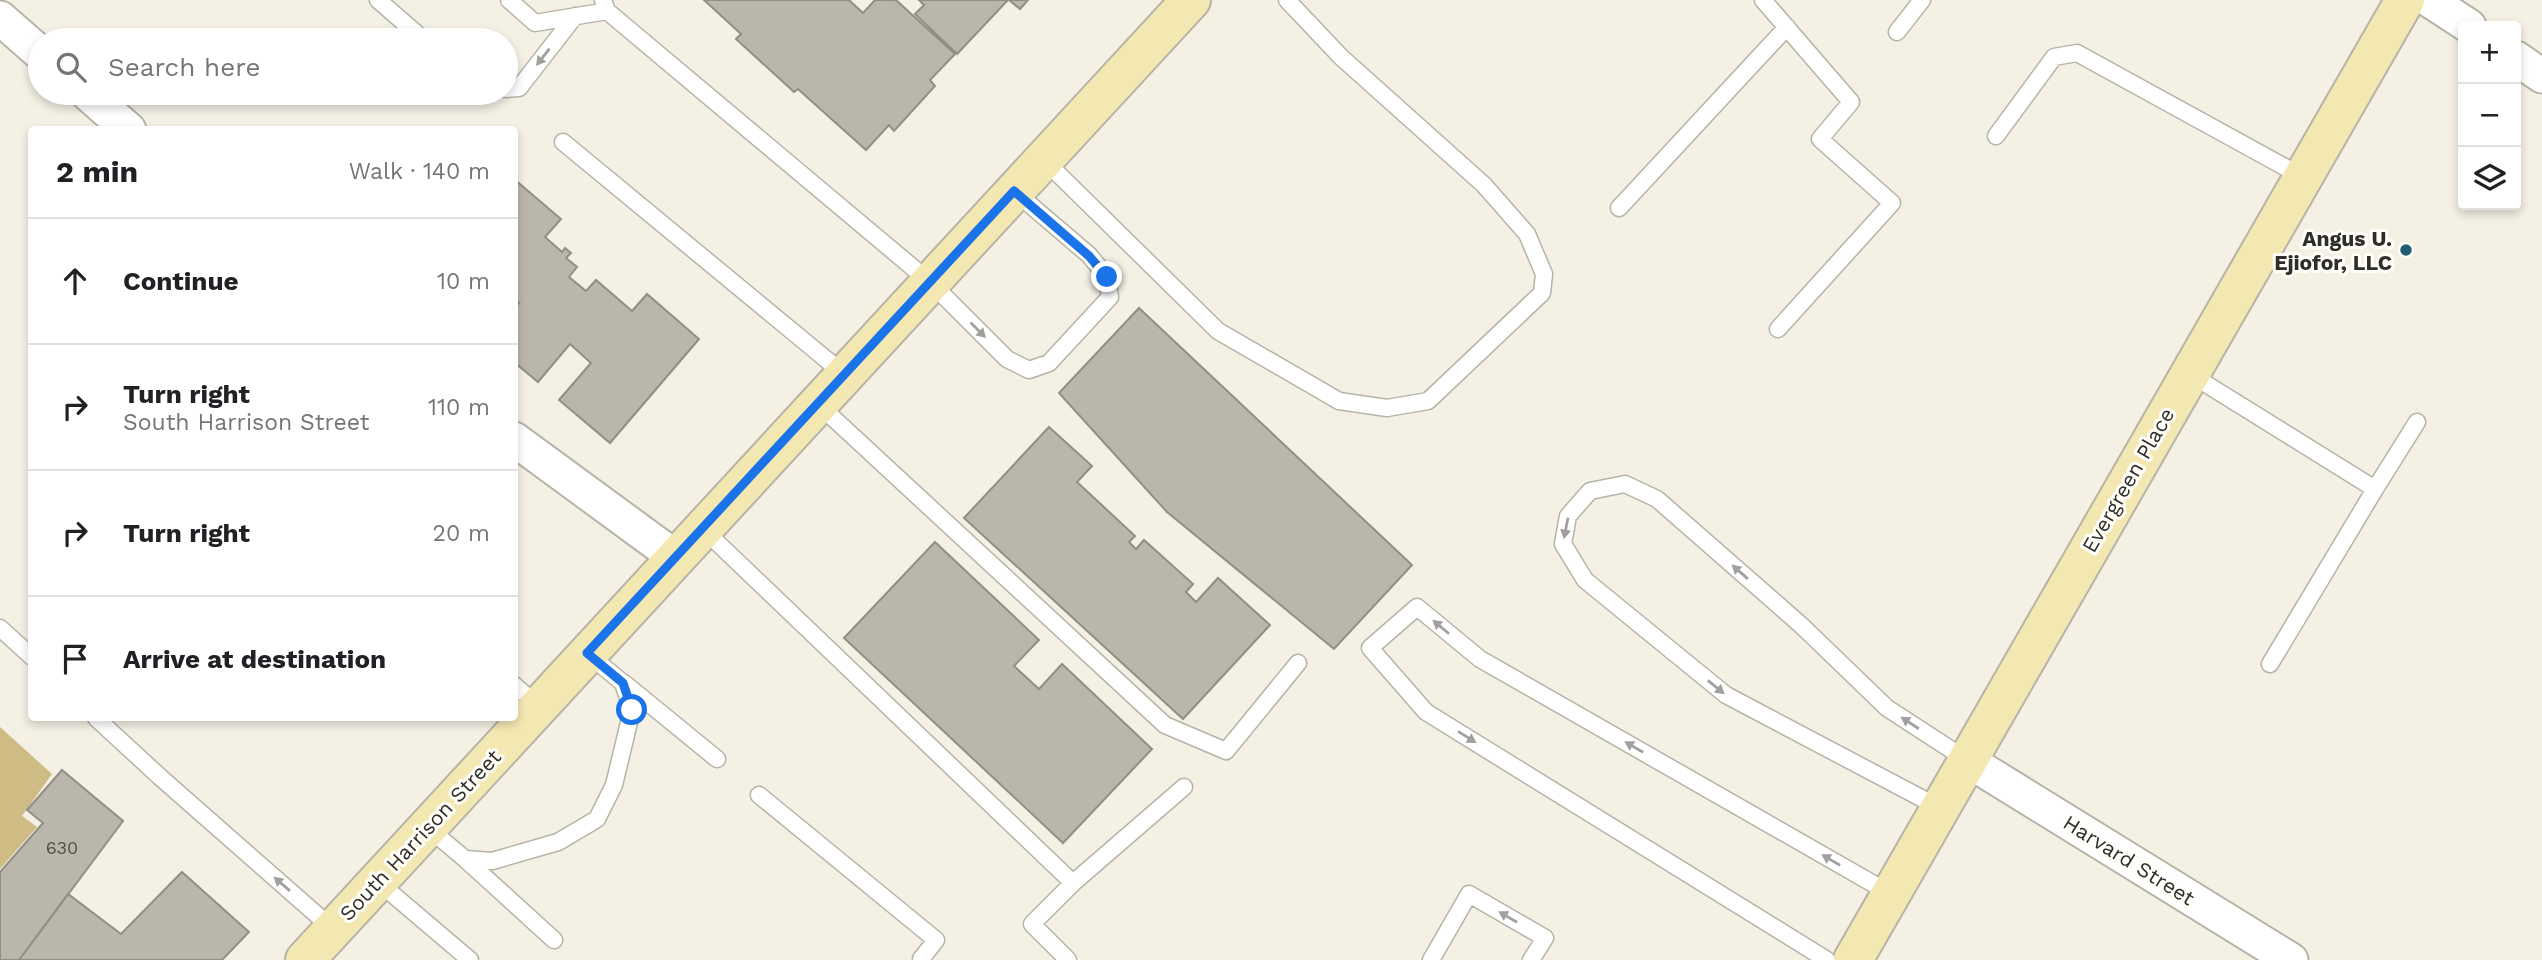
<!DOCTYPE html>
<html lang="en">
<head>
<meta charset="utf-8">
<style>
	:root { --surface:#fff; --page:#f2f2f2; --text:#202124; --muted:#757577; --line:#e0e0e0 }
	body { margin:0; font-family:"Work Sans",sans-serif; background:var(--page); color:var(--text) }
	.controls { position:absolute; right:21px; top:21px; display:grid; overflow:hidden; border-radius:7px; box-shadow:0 4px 10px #0003 }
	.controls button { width:63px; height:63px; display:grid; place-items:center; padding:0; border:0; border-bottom:2px solid var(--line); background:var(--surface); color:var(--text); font:35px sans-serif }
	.stop { position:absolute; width:21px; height:21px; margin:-16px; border:5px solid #1a73e8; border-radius:50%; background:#fff }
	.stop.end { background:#1a73e8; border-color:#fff; box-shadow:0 2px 7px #0008 }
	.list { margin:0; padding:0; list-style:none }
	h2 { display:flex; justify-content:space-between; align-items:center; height:91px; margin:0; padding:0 28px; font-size:30px }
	h2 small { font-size:23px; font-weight:400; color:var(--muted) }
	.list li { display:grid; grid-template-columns:46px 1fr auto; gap:21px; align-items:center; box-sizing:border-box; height:126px; padding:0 28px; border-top:2px solid var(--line) }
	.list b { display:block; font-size:26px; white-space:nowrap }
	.list p { margin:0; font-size:23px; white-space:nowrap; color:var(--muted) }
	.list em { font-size:23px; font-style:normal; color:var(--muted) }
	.icon { flex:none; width:38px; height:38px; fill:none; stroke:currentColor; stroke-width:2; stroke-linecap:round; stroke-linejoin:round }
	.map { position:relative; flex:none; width:2542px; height:960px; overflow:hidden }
	.search { position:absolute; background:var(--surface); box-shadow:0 4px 10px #0003; left:28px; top:28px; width:490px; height:77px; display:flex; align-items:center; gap:18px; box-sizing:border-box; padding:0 24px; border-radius:38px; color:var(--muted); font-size:26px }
	.panel { position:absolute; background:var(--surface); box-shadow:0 4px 10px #0003; left:28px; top:126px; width:490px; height:595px; border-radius:7px }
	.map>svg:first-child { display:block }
	.green { fill:#cebc84 }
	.building { fill:#bab6ab; stroke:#918e83; stroke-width:2 }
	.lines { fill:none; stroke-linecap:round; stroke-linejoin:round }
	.lane-casing { stroke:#b6b3a7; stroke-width:19 }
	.street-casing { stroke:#b6b3a7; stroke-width:37 }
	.secondary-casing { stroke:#b6b3a7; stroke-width:42 }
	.lane { stroke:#fff; stroke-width:16 }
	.street { stroke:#fff; stroke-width:33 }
	.secondary { stroke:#f4e8b2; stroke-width:38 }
	.oneway { fill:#a1a09f }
	.route { stroke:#1a73e8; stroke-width:9 }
	.poi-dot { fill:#205e75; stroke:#fffef9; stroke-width:2.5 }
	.labels { text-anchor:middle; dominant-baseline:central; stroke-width:6; stroke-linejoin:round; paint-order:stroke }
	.number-label { font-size:18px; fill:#524f4a }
	.poi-label { font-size:21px; font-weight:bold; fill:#2f2d29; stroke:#fffef9; text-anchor:end }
	.street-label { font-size:21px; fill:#2f2d29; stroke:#fffef9 }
</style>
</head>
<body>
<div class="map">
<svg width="2542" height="960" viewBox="0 0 2542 960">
	<rect width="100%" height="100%" fill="#f4f0e4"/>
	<!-- green -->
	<path class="green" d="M0,727L52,774L22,816L37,827L0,869Z"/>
	<!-- building -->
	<path class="building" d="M704,0H849L863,13L875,0H896L955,54L930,80L935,86L894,131L889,125L866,150L798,89L794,92L736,39L741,34Z
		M919,0H1008L957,54L915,14L924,5Z
		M1009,0H1028L1020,9Z
		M514,179L561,219L545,237L562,252L565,248L571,253L566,258L577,267L569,277L586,291L596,280L632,311L647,294L699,339L610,443L559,400L591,363L570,344L538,382L514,362V308L519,303L514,298Z
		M1139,308L1412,565L1334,649L1167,512L1059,393Z
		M1049,427L1092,466L1077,482L1135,536L1129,542L1136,549L1144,540L1193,584L1186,592L1196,602L1218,578L1270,625L1183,719L964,518Z
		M935,542L1039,640L1014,666L1039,689L1062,664L1152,749L1063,843L844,638Z
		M62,770L123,821L19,960H0V872L43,823L27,810Z
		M182,872L249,932L222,960H19L68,894L121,934Z"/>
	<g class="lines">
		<!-- lane casing -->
		<g class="lane-casing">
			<path id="lane" d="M378,0L424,40
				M509,0L535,23L607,11
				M603,0L607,11L930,282L1007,359L1029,370L1049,363L1110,297L1107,277L1089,255L1014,191
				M1763,0L1851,102L1820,139L1892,203L1778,329
				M1897,32L1922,0
				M506,89L519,88L575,16
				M1996,136L2054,57L2077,53L2303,177
				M563,142L844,374
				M1043,159L1218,331L1339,401L1387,408L1428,401L1542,293L1544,274L1527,234L1484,185L1341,57L1287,0
				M1619,208L1787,27
				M2190,374L2375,489L2270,664
				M818,404L1165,725L1226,751L1298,663
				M2375,489L2417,422
				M702,528L1073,883L1184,787
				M0,628L32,657
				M624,683L717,759
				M514,685L538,706
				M96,718L160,777L333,929
				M759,795L936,940L921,959
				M1940,808L1726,695L1585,580L1563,544L1568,516L1590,491L1625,484L1657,499L1802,626L1887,708L1967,760
				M427,827L465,859L492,861L558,842L597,819L614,785L632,710L623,683L588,654
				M465,859L554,940
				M377,881L470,960
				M1068,960L1032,924L1073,883
				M1431,960L1469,894L1545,938L1531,960
				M1827,960L1426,712L1370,648L1417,607L1480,659L1891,894"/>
		</g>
		<!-- street casing -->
		<g class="street-casing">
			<path id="street" d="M2429,0L2469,26
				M0,18L40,53
				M2516,58L2542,76
				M87,93L129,130
				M514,439L675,557
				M1967,760L2291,960"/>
		</g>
		<!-- secondary casing -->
		<g class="secondary-casing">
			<path id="secondary" d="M305,960L1191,0
				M1853,960L2405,0"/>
		</g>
		<!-- lane -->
		<use href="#lane" class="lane"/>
		<!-- street -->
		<use href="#street" class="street"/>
		<!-- secondary -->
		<use href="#secondary" class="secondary"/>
	</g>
	<!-- one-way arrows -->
	<defs><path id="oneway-solid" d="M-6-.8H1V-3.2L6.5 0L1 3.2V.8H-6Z" transform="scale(1.75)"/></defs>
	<g class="oneway">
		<use href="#oneway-solid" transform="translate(543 57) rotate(128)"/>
		<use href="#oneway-solid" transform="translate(978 330) rotate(45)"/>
		<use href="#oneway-solid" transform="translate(1566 528) rotate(101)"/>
		<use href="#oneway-solid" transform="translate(1740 572) rotate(-139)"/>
		<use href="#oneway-solid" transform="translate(1441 627) rotate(-140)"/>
		<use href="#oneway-solid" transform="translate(1716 687) rotate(39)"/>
		<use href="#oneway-solid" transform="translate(1910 723) rotate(-147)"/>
		<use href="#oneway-solid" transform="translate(1467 737) rotate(32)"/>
		<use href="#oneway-solid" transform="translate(1634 747) rotate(-150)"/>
		<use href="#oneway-solid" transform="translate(1831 860) rotate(-150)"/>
		<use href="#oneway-solid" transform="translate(282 884) rotate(-139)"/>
		<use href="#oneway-solid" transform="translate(1508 917) rotate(-150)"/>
	</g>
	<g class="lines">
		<!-- route -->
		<path class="route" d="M632,710L623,683L587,653L1014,191L1089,256L1107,277"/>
	</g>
	<!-- markers -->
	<circle class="poi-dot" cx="2406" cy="250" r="7"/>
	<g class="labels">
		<!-- number labels -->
		<g class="number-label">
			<text x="62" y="847">630</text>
		</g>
		<!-- poi labels -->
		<g class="poi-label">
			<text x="2392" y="238">Angus U.<tspan x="2392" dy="24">Ejiofor, LLC</tspan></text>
		</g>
		<!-- street labels -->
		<g class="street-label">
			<text transform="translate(2128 480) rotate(-60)">Evergreen Place</text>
			<text transform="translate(420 835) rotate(-47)">South Harrison Street</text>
			<text transform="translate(2129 860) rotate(32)">Harvard Street</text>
		</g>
	</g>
</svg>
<div class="controls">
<button>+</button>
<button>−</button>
<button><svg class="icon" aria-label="layers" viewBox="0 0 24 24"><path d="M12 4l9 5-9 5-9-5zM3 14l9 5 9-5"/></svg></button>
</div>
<div class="stop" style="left:632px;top:710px"></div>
<div class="stop end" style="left:1107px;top:277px"></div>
<div class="search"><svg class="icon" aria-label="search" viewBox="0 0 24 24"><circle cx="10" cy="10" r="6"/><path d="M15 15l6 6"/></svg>Search here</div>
<section class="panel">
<h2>2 min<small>Walk · 140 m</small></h2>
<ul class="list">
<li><svg class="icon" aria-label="ahead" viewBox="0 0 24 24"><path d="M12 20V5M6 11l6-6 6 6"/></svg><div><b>Continue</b></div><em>10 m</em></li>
<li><svg class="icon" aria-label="right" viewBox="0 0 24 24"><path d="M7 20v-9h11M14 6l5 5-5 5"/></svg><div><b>Turn right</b><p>South Harrison Street</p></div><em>110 m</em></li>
<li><svg class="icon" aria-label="right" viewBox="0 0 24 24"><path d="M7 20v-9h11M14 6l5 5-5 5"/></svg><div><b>Turn right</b></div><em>20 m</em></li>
<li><svg class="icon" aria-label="arrive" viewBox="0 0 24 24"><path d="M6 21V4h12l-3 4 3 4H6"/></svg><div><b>Arrive at destination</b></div></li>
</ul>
</section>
</div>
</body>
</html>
